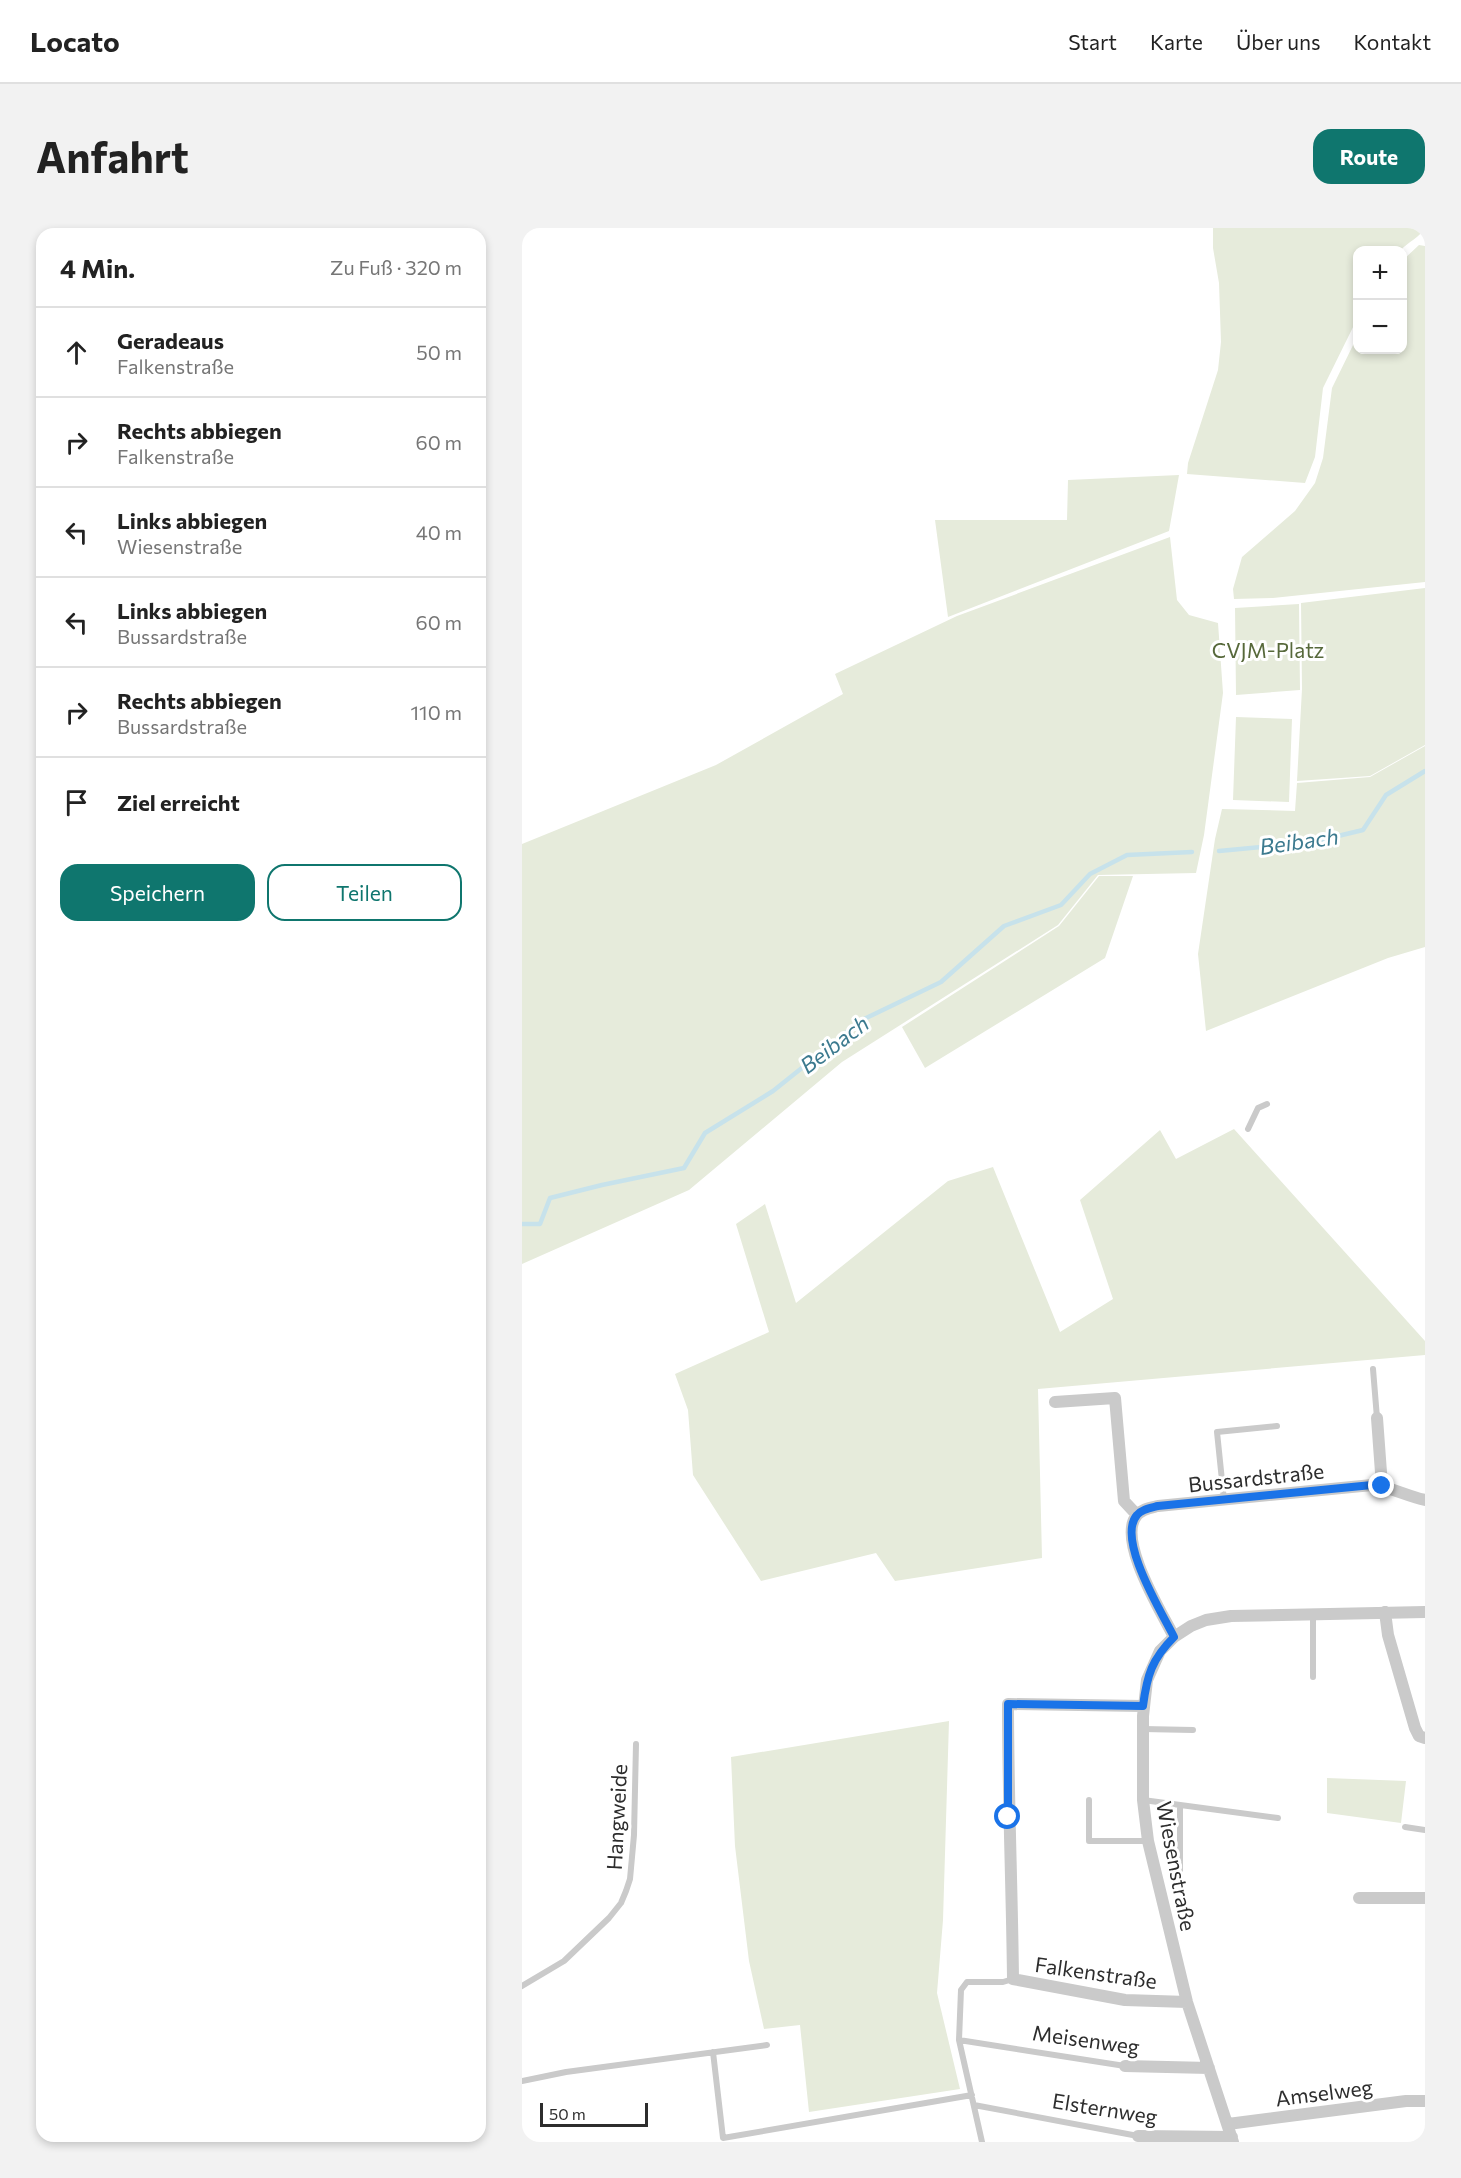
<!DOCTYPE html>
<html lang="de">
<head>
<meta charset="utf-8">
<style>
	:root { --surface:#fff; --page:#f2f2f2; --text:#222; --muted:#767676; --line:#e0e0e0; --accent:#0f766e }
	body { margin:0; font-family:Commissioner,sans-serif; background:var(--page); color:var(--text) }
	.controls { position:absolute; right:18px; top:18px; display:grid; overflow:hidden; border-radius:12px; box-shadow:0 3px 9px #0003 }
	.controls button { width:54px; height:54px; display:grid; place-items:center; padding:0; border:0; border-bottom:2px solid var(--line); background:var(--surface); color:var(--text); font:30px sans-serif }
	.scale { position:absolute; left:18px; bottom:15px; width:108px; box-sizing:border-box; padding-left:6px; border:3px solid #2d2d2d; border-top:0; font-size:16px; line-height:21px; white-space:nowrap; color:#2d2d2d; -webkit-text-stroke:4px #fff; paint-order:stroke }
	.stop { position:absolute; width:18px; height:18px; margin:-14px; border:4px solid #1a73e8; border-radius:50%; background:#fff }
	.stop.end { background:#1a73e8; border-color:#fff; box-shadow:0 2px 6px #0008 }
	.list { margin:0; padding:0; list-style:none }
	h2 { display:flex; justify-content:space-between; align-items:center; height:78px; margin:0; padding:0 24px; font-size:26px }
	h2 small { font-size:20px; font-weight:400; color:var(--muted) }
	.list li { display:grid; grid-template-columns:39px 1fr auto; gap:18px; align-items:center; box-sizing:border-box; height:90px; padding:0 24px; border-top:2px solid var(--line) }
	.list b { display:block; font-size:22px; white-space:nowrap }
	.list p { margin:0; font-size:20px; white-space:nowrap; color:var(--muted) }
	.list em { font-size:20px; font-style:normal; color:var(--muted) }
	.actions { display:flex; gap:12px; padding:18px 24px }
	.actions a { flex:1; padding:14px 0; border:2px solid var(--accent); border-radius:18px; text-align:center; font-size:21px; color:var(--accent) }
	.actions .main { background:var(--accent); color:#fff }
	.icon { flex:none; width:33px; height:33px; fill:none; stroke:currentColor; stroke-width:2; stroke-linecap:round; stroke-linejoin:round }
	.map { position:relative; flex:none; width:903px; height:1914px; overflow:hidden; border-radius:18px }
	header { display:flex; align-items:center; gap:36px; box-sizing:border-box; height:84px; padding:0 30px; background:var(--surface); border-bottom:2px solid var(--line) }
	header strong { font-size:28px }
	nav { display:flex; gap:33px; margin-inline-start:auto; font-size:21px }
	.intro { display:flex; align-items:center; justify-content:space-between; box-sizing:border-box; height:144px; padding:0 36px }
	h1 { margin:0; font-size:42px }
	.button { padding:15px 27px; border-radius:18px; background:var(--accent); color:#fff; font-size:21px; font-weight:700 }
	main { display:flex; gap:36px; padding:0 36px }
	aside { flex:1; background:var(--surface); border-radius:18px; box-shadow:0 3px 9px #0003 }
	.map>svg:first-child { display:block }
	.green { fill:#e6ebdb }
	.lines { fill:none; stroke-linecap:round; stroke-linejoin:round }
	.stream { stroke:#c7e2eb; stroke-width:4.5 }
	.lane { stroke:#cacaca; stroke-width:6 }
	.street { stroke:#cacaca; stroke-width:12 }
	.route { stroke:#1a73e8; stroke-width:8 }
	.labels { text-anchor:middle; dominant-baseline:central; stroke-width:6; stroke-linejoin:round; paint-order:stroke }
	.park-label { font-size:21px; fill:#57693b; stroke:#fff }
	.street-label { font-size:21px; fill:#2d2d2d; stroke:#fff }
	.water-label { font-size:22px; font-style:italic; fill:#3c7a8f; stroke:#fff }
</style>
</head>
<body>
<header>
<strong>Locato</strong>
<nav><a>Start</a><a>Karte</a><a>Über uns</a><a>Kontakt</a></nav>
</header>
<div class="intro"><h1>Anfahrt</h1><a class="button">Route</a></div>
<main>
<aside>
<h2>4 Min.<small>Zu Fuß · 320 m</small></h2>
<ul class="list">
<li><svg class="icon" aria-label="ahead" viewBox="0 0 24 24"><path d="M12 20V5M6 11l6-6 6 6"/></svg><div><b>Geradeaus</b><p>Falkenstraße</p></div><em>50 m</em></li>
<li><svg class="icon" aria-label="right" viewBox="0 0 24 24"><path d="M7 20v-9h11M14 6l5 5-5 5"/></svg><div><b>Rechts abbiegen</b><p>Falkenstraße</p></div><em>60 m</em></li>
<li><svg class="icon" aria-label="left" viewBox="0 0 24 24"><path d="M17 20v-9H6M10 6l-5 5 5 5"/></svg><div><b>Links abbiegen</b><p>Wiesenstraße</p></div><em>40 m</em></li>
<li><svg class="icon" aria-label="left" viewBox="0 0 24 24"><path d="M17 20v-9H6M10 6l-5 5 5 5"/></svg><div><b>Links abbiegen</b><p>Bussardstraße</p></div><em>60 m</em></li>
<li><svg class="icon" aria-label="right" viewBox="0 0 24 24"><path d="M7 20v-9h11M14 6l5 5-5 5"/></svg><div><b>Rechts abbiegen</b><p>Bussardstraße</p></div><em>110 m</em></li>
<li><svg class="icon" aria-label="arrive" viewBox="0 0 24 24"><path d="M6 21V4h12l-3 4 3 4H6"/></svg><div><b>Ziel erreicht</b></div></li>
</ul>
<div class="actions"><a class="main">Speichern</a><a>Teilen</a></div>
</aside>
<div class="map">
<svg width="903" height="1914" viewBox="0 0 903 1914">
	<rect width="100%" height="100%" fill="#fff"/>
	<!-- green -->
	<path class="green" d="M691,0H903C899,8 885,15 879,22H836L835,91L801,160L793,229L783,255L665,246L666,235L696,142L699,114L697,55L691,20Z
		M897,17L903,18V354L751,370L712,371L711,361L720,329L773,283L793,255L801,230L810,160L835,109L836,122H880L881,32Z
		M657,247L647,303L426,389L413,292H545L546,252Z
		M648,309L655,372L667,387L696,395L701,465L682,607L674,645L576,647L536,697L320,834L167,962L0,1036V616L194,537L321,466L313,446L435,388Z
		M903,360V517L848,548L775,553L780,461L779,375Z
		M777,376L778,462L714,467L713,380Z
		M714,489L770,491L767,574L711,572Z
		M903,518V719L866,730L684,803L676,726L693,611L700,581L773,583L775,555L848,549Z
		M577,648H611L583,730L403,840L380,799L537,698Z
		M712,901L903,1113V1127L516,1161L520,1330L373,1353L354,1325L239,1353L171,1247L166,1182L153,1146L247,1104L214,996L243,976L274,1075L426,953L471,939L538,1104L591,1071L558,972L638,902L654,931Z
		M427,1493L421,1692L415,1765L438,1861L287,1884L278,1797L242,1801L227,1733L213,1618L209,1529Z
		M805,1550L884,1553L879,1595L805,1585Z"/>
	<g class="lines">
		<!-- stream -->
		<path class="stream" d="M697,623L791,614L841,602L864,567L903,543
			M0,996H18L28,970L80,957L162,940L183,905L251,863L340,792L419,754L482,698L539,677L568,646L605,627L670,624"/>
		<!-- lane -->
		<path class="lane" d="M726,901L736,880L745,876
			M851,1141L855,1190
			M702,1272L695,1204L755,1198
			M791,1449V1386
			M621,1501L671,1502
			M567,1572V1613H626
			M621,1572L756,1590
			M658,1577V1650
			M883,1599L903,1602
			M0,1758L42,1733L87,1690L99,1675L104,1663L108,1651L112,1607L114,1516
			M437,1812L603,1838
			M191,1824L201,1910L450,1867
			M0,1853L44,1844L245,1817
			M452,1877L616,1908
			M460,1914L437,1812L439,1762L445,1754H481L491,1751"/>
		<!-- street -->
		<path class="street" d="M533,1174L593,1170L602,1273L615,1287
			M855,1190L860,1258
			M863,1384L866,1407L893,1500L897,1508L903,1510
			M652,1409C640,1385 594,1311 615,1287C620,1281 628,1280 636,1278L850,1257C869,1259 885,1268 903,1272
			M621,1478L486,1476C486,1568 490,1659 491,1751L603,1772L665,1774
			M837,1670H903
			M603,1838L687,1840
			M706,1896L884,1873H903
			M616,1908L710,1909
			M711,1914L665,1774L626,1613L621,1572V1488L625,1452L638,1423L652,1409L669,1398L684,1392L709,1388L903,1384"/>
	</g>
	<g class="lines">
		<!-- route -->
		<path class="route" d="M486,1589V1476L621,1478C625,1447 630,1431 652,1409C640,1385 594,1311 615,1287C620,1281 628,1280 636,1278L850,1257L860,1258"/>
	</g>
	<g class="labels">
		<!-- park labels -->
		<g class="park-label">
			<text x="746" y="421">CVJM-Platz</text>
		</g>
		<!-- street labels -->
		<g class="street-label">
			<text transform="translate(734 1249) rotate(-6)">Bussardstraße</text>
			<text transform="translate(94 1589) rotate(-87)">Hangweide</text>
			<text transform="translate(655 1638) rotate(79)">Wiesenstraße</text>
			<text transform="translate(574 1744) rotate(8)">Falkenstraße</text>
			<text transform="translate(564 1811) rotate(8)">Meisenweg</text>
			<text transform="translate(802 1864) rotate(-7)">Amselweg</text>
			<text transform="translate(583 1880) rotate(9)">Elsternweg</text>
		</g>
		<!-- water labels -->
		<g class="water-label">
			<text transform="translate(777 613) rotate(-8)">Beibach</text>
			<text transform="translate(312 816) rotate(-37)">Beibach</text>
		</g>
	</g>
</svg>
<div class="controls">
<button>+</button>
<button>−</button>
</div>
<div class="scale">50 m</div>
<div class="stop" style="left:486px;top:1589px"></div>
<div class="stop end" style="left:860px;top:1258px"></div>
</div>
</main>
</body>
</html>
